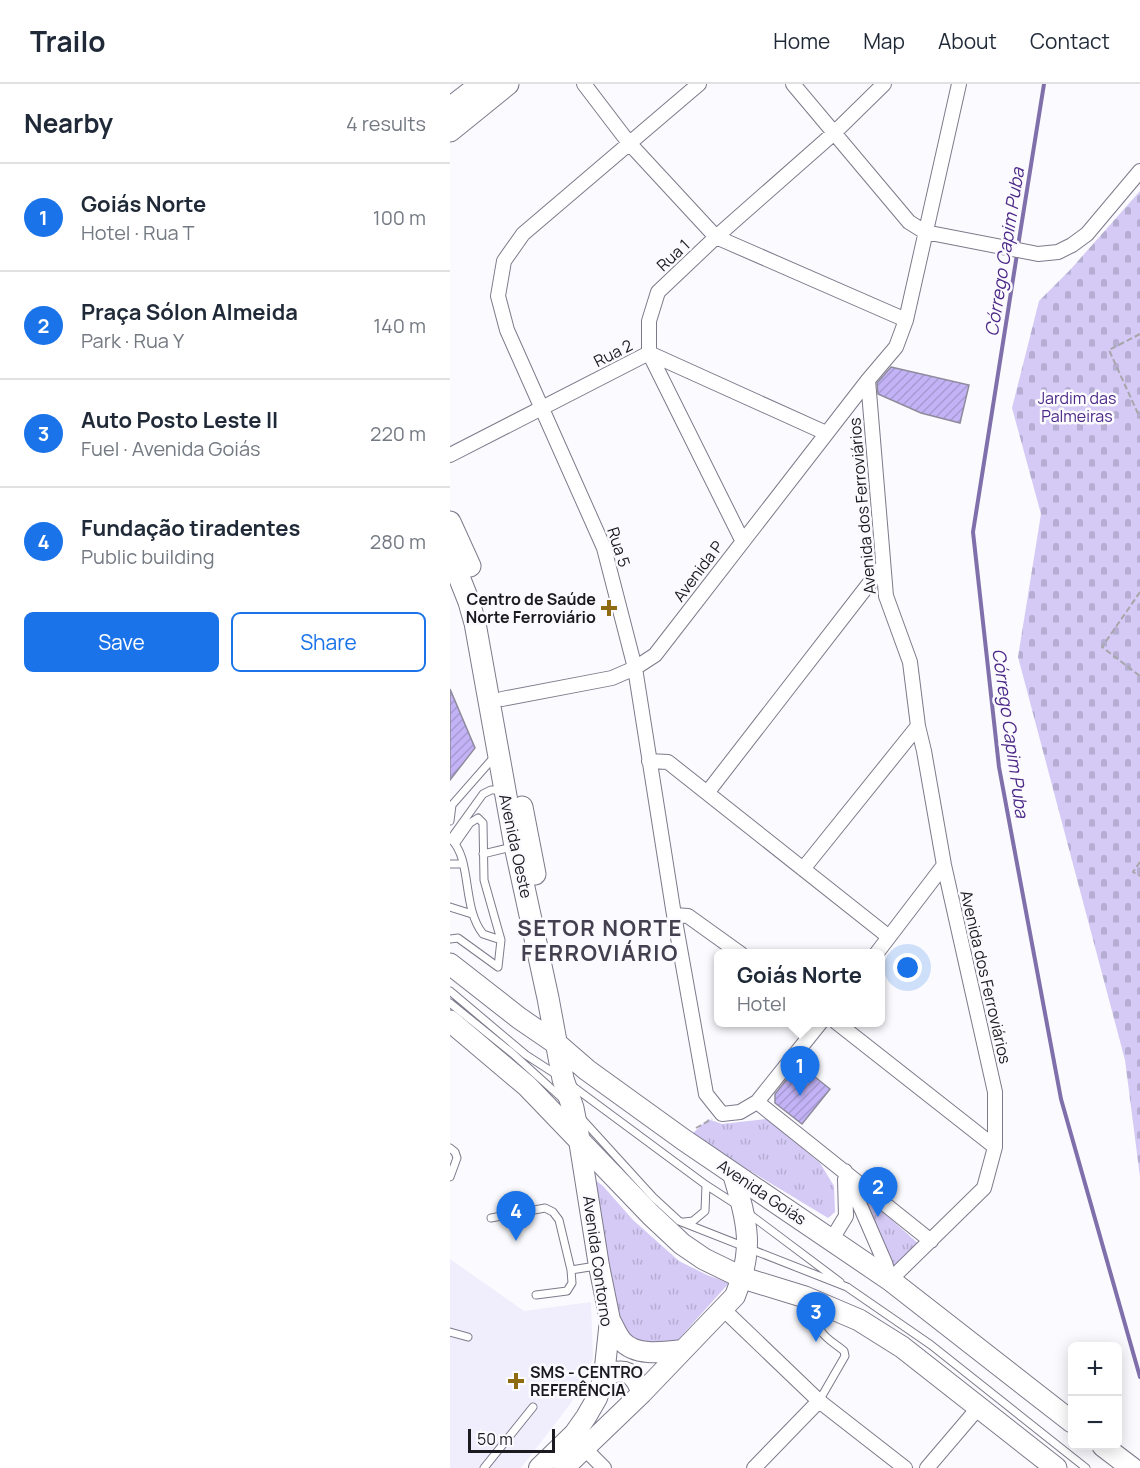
<!DOCTYPE html>
<html lang="en">
<head>
<meta charset="utf-8">
<style>
	:root { --surface:#fff; --page:#f6f6f7; --text:#1f2937; --muted:#747a83; --line:#e0e1e3; --accent:#1a73e8 }
	body { margin:0; font-family:Manrope,sans-serif; background:var(--page); color:var(--text) }
	.controls { position:absolute; right:18px; bottom:18px; display:grid; overflow:hidden; border-radius:9px; box-shadow:0 3px 15px #0003 }
	.controls button { width:54px; height:54px; display:grid; place-items:center; padding:0; border:0; border-bottom:2px solid var(--line); background:var(--surface); color:var(--text); font:30px sans-serif }
	.scale { position:absolute; left:18px; bottom:15px; width:87px; box-sizing:border-box; padding-left:6px; border:3px solid #1b1a21; border-top:0; font-size:16px; line-height:21px; white-space:nowrap; color:#1b1a21; -webkit-text-stroke:4px #fbfafe; paint-order:stroke }
	.you { position:absolute; left:458px; top:884px; width:21px; height:21px; margin:-15px; border:4px solid #fff; border-radius:50%; background:#1a73e8; box-shadow:0 0 0 9px #1a73e833 }
	.badge { display:grid; place-items:center; width:39px; height:39px; border-radius:50%; background:var(--accent); color:#fff; font-size:20px; font-weight:700 }
	.pin { position:absolute; translate:-50% -50px; filter:drop-shadow(0 2px 3px #0008) }
	.pin::after { content:''; position:absolute; top:32px; width:21px; height:18px; background:inherit; clip-path:polygon(0 0,100% 0,50% 100%) }
	.popup { position:absolute; left:264px; top:865px; width:171px; height:78px; box-sizing:border-box; display:grid; place-content:center; border-radius:9px; background:var(--surface); filter:drop-shadow(0 2px 4px #0005); font-size:20px; white-space:nowrap; color:var(--muted) }
	.popup b { font-size:22px; color:var(--text) }
	.popup::after { content:''; position:absolute; left:50%; top:100%; margin-left:-12px; border:12px solid transparent; border-top-color:var(--surface) }
	.list { margin:0; padding:0; list-style:none }
	h2 { display:flex; justify-content:space-between; align-items:center; height:78px; margin:0; padding:0 24px; font-size:26px }
	h2 small { font-size:20px; font-weight:400; color:var(--muted) }
	.list li { display:grid; grid-template-columns:39px 1fr auto; gap:18px; align-items:center; box-sizing:border-box; height:108px; padding:0 24px; border-top:2px solid var(--line) }
	.list b { display:block; font-size:22px; white-space:nowrap }
	.list p { margin:0; font-size:20px; white-space:nowrap; color:var(--muted) }
	.list em { font-size:20px; font-style:normal; color:var(--muted) }
	.actions { display:flex; gap:12px; padding:18px 24px }
	.actions a { flex:1; padding:14px 0; border:2px solid var(--accent); border-radius:9px; text-align:center; font-size:21px; color:var(--accent) }
	.actions .main { background:var(--accent); color:#fff }
	.map { position:relative; flex:none; width:690px; height:1384px; overflow:hidden }
	header { display:flex; align-items:center; gap:36px; box-sizing:border-box; height:84px; padding:0 30px; background:var(--surface); border-bottom:2px solid var(--line) }
	header strong { font-size:28px }
	nav { display:flex; gap:33px; margin-inline-start:auto; font-size:21px }
	main { display:flex }
	aside { flex:1; background:var(--surface) }
	.map>svg:first-child { display:block }
	.built { fill:#f0edfd }
	.cemetery { fill:url(#cemetery-stones) }
	.park { fill:url(#park-tufts) }
	.lines { fill:none; stroke-linecap:round; stroke-linejoin:round }
	.stream { stroke:#7f70ac; stroke-width:4 }
	.building { fill:url(#building-hatch); stroke:#8f8b9d; stroke-width:1.5 }
	.service-casing { stroke:#7e7a8b; stroke-width:9 }
	.minor-casing { stroke:#7e7a8b; stroke-width:16 }
	.secondary-casing { stroke:#7e7a8b; stroke-width:22 }
	.primary-casing { stroke:#7e7a8b; stroke-width:23 }
	.path { stroke:#a7a6ab; stroke-width:2; stroke-dasharray:6 3; stroke-linecap:butt }
	.service { stroke:#fff; stroke-width:7 }
	.minor { stroke:#fff; stroke-width:14 }
	.secondary { stroke:#fff; stroke-width:20 }
	.primary { stroke:#fff; stroke-width:21 }
	.poi-dot { fill:#8f6c11; stroke:#fbfafe; stroke-width:2 }
	.labels { text-anchor:middle; dominant-baseline:central; stroke-width:5; stroke-linejoin:round; paint-order:stroke }
	.street-label { font-size:16px; fill:#1b1a21; stroke:#fbfafe }
	.park-label { font-size:16px; fill:#4c2988; stroke:#fbfafe }
	.poi-label { font-size:16px; font-weight:bold; fill:#1b1a21; stroke:#fbfafe; text-anchor:end }
	.water-label { font-size:18px; font-style:italic; fill:#4c2988; stroke:#fbfafe }
	.district-label { font-size:22px; font-weight:bold; letter-spacing:1.5px; fill:#444050; stroke:#fbfafe }
</style>
</head>
<body>
<header>
<strong>Trailo</strong>
<nav><a>Home</a><a>Map</a><a>About</a><a>Contact</a></nav>
</header>
<main>
<aside>
<h2>Nearby<small>4 results</small></h2>
<ul class="list">
<li><span class="badge">1</span><div><b>Goiás Norte</b><p>Hotel · Rua T</p></div><em>100 m</em></li>
<li><span class="badge">2</span><div><b>Praça Sólon Almeida</b><p>Park · Rua Y</p></div><em>140 m</em></li>
<li><span class="badge">3</span><div><b>Auto Posto Leste II</b><p>Fuel · Avenida Goiás</p></div><em>220 m</em></li>
<li><span class="badge">4</span><div><b>Fundação tiradentes</b><p>Public building</p></div><em>280 m</em></li>
</ul>
<div class="actions"><a class="main">Save</a><a>Share</a></div>
</aside>
<div class="map">
<svg width="690" height="1384" viewBox="0 0 690 1384">
	<defs>
		<pattern id="cemetery-stones" width="16" height="16" patternUnits="userSpaceOnUse" patternTransform="scale(1.5)"><rect width="16" height="16" fill="#d4caf5"/><path d="M2 7V4a2 2 0 0 1 4 0v3zM10 15v-3a2 2 0 0 1 4 0v3z" fill="#b5add2"/></pattern>
		<pattern id="park-tufts" width="24" height="20" patternUnits="userSpaceOnUse" patternTransform="scale(1.5)"><rect width="24" height="20" fill="#d4caf5"/><path d="M3 7l-1-3M5 7V3M7 7l1-3M15 17l-1-3M17 17v-4M19 17l1-3" fill="none" stroke="#b5add2"/></pattern>
		<pattern id="building-hatch" width="6" height="6" patternUnits="userSpaceOnUse" patternTransform="scale(1.5)"><rect width="6" height="6" fill="#c3b3f6"/><path d="M-1 1l2-2M0 6l6-6M5 7l2-2" fill="none" stroke="#a799d3"/></pattern>
	</defs>
	<rect width="100%" height="100%" fill="#fbfafe"/>
	<!-- built -->
	<path class="built" d="M0,1175L74,1227L141,1218L143,1275L121,1319L71,1384H0Z"/>
	<!-- cemetery -->
	<path class="cemetery" d="M690,107V1093L675,976L568,573L591,430L562,324L589,217L620,186Z"/>
	<!-- park -->
	<path class="park" d="M258,1035L272,1040L317,1035L370,1079L384,1102L385,1128L378,1134L241,1051Z
		M138,1090L153,1102L183,1136L229,1177L257,1191L279,1199L225,1259L216,1264L172,1252Z
		M405,1103L471,1162L444,1188Z"/>
	<g class="lines">
		<!-- stream -->
		<path class="stream" d="M568,162L594,0
			M567,170L523,448L549,683L611,1015L690,1293"/>
	</g>
	<!-- building -->
	<path class="building" d="M441,283L519,301L510,339L471,329L428,310L427,299Z
		M0,605L25,664L0,696Z
		M349,980L380,1005L352,1040L325,1019V1010Z"/>
	<g class="lines">
		<!-- service casing -->
		<g class="service-casing">
			<path id="service" d="M0,737L2,721L45,672
				M0,754C23,775 11,822 33,850L51,856L34,796L33,739L28,734L20,739L6,759
				M0,756L33,710L41,706H54
				M33,770L62,763
				M0,780H13
				M0,823L22,830
				M0,855L8,854L48,883L51,856
				M0,907L76,971L107,991
				M0,919L62,969L114,1016
				M121,1001L256,1101L287,1121
				M132,1035L203,1113L229,1137L397,1203L481,1261L636,1384
				M0,1064L5,1068L7,1074L0,1093
				M298,1129L390,1198
				M41,1134L95,1124L103,1128L109,1136L121,1186L122,1199L117,1207L86,1211
				M234,1138L243,1137L255,1127L256,1101
				M121,1186L146,1182
				M367,1223C367,1252 374,1251 394,1267L395,1272L369,1317
				M0,1248L18,1253
				M34,1384L83,1323"/>
		</g>
		<!-- minor casing -->
		<g class="minor-casing">
			<path id="minor" d="M134,0L179,59L266,153L456,236
				M249,0L73,150L54,177L48,212L57,246L154,464L185,584L224,831L256,1010L272,1030L290,1028L307,1018L371,938
				M343,0L459,138L475,148L588,170L608,168L622,161L637,150L690,87
				M0,371L199,269L376,349
				M292,456L199,269V237L208,208L266,153L384,49L434,0
				M52,615L162,594L185,584L205,571L418,296L446,263L456,236L509,0
				M199,677L218,678L439,853
				M257,709L432,483
				M353,785L468,642
				M224,831L238,832L291,870
				M426,870L494,781
				M386,938L545,1063
				M307,1018L481,1157
				M395,1087L435,1179L440,1196L534,1104L545,1063V1008L494,781L474,667L468,642L460,578L436,512L418,296
				M382,1155L396,1132L395,1095
				M273,1225L369,1317L455,1384
				M134,1364L154,1384
				M304,1384L369,1317
				M477,1384L529,1323"/>
		</g>
		<!-- secondary casing -->
		<g class="secondary-casing">
			<path id="secondary" d="M160,1236C164,1243 167,1251 172,1257C186,1273 215,1268 233,1266
				M154,1292C176,1282 184,1289 192,1309
				M89,1384L124,1350L136,1333L147,1314L154,1292L160,1236L149,1182L129,1056
				M114,1384L192,1309L285,1212C305,1164 297,1138 283,1090"/>
		</g>
		<!-- primary casing -->
		<g class="primary-casing">
			<path id="primary" d="M0,24L31,0
				M0,47L58,0
				M0,438L20,482
				M0,470L19,518L25,539L65,762L98,914L113,995L123,1024L129,1055
				M72,723L85,790
				M0,880L69,934L107,960L137,986L234,1056L440,1196L622,1338
				M0,937L77,1002L201,1131L232,1160L254,1175L293,1194L355,1213L409,1236L452,1263L606,1384
				M653,1362L682,1384"/>
		</g>
		<!-- path -->
		<path class="path" d="M690,250L659,266L690,334
			M690,508L652,563L690,592
			M690,778L683,788L690,792
			M246,1044L262,1035"/>
		<!-- service -->
		<use href="#service" class="service"/>
		<!-- minor -->
		<use href="#minor" class="minor"/>
		<!-- secondary -->
		<use href="#secondary" class="secondary"/>
		<!-- primary -->
		<use href="#primary" class="primary"/>
	</g>
	<!-- markers -->
	<g class="poi-dot">
		<path d="M156 515h6v6h6v6h-6v6h-6v-6h-6v-6h6z"/>
		<path d="M63 1288h6v6h6v6h-6v6h-6v-6h-6v-6h6z"/>
	</g>
	<g class="labels">
		<!-- street labels -->
		<g class="street-label">
			<text transform="translate(223 171) rotate(-43)">Rua 1</text>
			<text transform="translate(163 269) rotate(-27)">Rua 2</text>
			<text transform="translate(412 422) rotate(-95)">Avenida dos Ferroviários</text>
			<text transform="translate(169 463) rotate(72)">Rua 5</text>
			<text transform="translate(248 487) rotate(-53)">Avenida P</text>
			<text transform="translate(66 762) rotate(78)">Avenida Oeste</text>
			<text transform="translate(536 893) rotate(77)">Avenida dos Ferroviários</text>
			<text transform="translate(312 1108) rotate(34)">Avenida Goiás</text>
			<text transform="translate(148 1177) rotate(82)">Avenida Contorno</text>
		</g>
		<!-- park labels -->
		<g class="park-label">
			<text x="627" y="314">Jardim das<tspan x="627" dy="18">Palmeiras</tspan></text>
		</g>
		<!-- poi labels -->
		<g class="poi-label">
			<text x="146" y="515">Centro de Saúde<tspan x="146" dy="18">Norte Ferroviário</tspan></text>
			<text x="80" y="1288" text-anchor="start">SMS - CENTRO<tspan x="80" dy="18">REFERÊNCIA</tspan></text>
		</g>
		<!-- water labels -->
		<g class="water-label">
			<text transform="translate(554 168) rotate(-81)">Córrego Capim Puba</text>
			<text transform="translate(561 649) rotate(82)">Córrego Capim Puba</text>
		</g>
		<!-- district labels -->
		<g class="district-label">
			<text x="150" y="844">SETOR NORTE<tspan x="150" dy="25">FERROVIÁRIO</tspan></text>
		</g>
	</g>
</svg>
<div class="controls">
<button>+</button>
<button>−</button>
</div>
<div class="scale">50 m</div>
<div class="you"></div>
<div class="pin badge" style="left:350px;top:1012px">1</div>
<div class="popup"><b>Goiás Norte</b>Hotel</div>
<div class="pin badge" style="left:428px;top:1133px">2</div>
<div class="pin badge" style="left:366px;top:1258px">3</div>
<div class="pin badge" style="left:66px;top:1157px">4</div>
</div>
</main>
</body>
</html>
